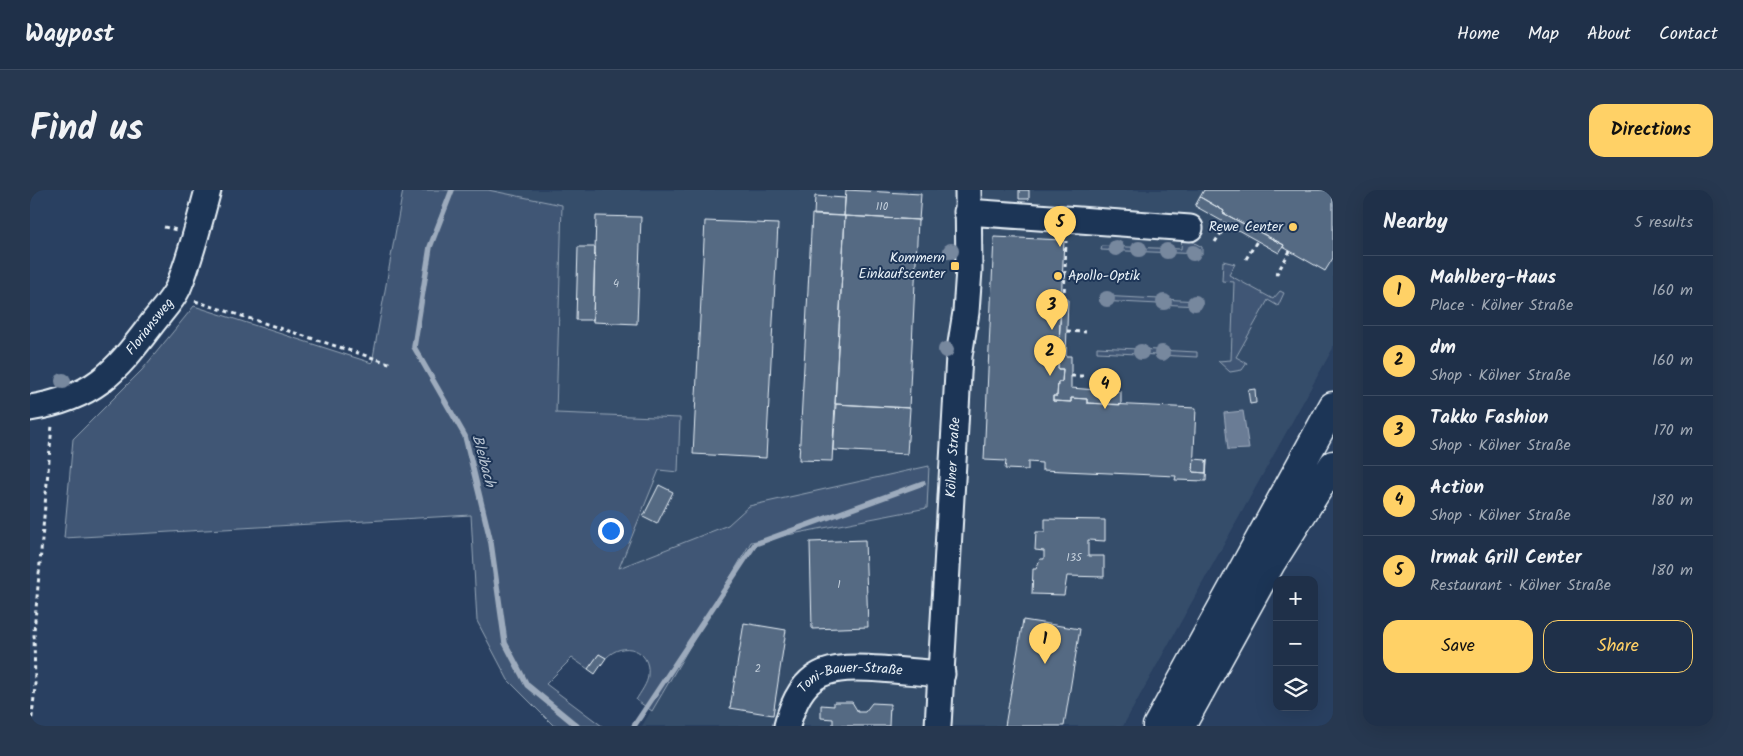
<!DOCTYPE html>
<html lang="en">
<head>
<meta charset="utf-8">
<style>
	:root { --surface:#1f3049; --page:#273850; --text:#f1f3f6; --muted:#a1a9b4; --line:#3c4b61; --accent:#ffd166 }
	body { margin:0; font-family:Kalam,sans-serif; background:var(--page); color:var(--text) }
	.controls { position:absolute; right:15px; bottom:15px; display:grid; overflow:hidden; border-radius:10px; box-shadow:0 5px 20px #0002 }
	.controls button { width:45px; height:45px; display:grid; place-items:center; padding:0; border:0; border-bottom:1px solid var(--line); background:var(--surface); color:var(--text); font:25px sans-serif }
	.you { position:absolute; left:580px; top:340px; width:18px; height:18px; margin:-12px; border:4px solid #fff; border-radius:50%; background:#1a73e8; box-shadow:0 0 0 8px #1a73e833 }
	.badge { display:grid; place-items:center; width:32px; height:32px; border-radius:50%; background:var(--accent); color:#111; font-size:16px; font-weight:700 }
	.pin { position:absolute; translate:-50% -41px; filter:drop-shadow(0 1px 2px #0008) }
	.pin::after { content:''; position:absolute; top:26px; width:18px; height:15px; background:inherit; clip-path:polygon(0 0,100% 0,50% 100%) }
	.list { margin:0; padding:0; list-style:none }
	h2 { display:flex; justify-content:space-between; align-items:center; height:65px; margin:0; padding:0 20px; font-size:21px }
	h2 small { font-size:16px; font-weight:400; color:var(--muted) }
	.list li { display:grid; grid-template-columns:32px 1fr auto; gap:15px; align-items:center; box-sizing:border-box; height:70px; padding:0 20px; border-top:1px solid var(--line) }
	.list b { display:block; font-size:19px; white-space:nowrap }
	.list p { margin:0; font-size:16px; white-space:nowrap; color:var(--muted) }
	.list em { font-size:16px; font-style:normal; color:var(--muted) }
	.actions { display:flex; gap:10px; padding:15px 20px }
	.actions a { flex:1; padding:11px 0; border:1px solid var(--accent); border-radius:15px; text-align:center; font-size:18px; color:var(--accent) }
	.actions .main { background:var(--accent); color:#111 }
	.icon { flex:none; width:28px; height:28px; fill:none; stroke:currentColor; stroke-width:2; stroke-linecap:round; stroke-linejoin:round }
	.map { position:relative; flex:none; width:1303px; height:536px; overflow:hidden; border-radius:15px }
	header { display:flex; align-items:center; gap:30px; box-sizing:border-box; height:70px; padding:0 25px; background:var(--surface); border-bottom:1px solid var(--line) }
	header strong { font-size:24px }
	nav { display:flex; gap:28px; margin-inline-start:auto; font-size:18px }
	.intro { display:flex; align-items:center; justify-content:space-between; box-sizing:border-box; height:120px; padding:0 30px }
	h1 { margin:0; font-size:35px }
	.button { padding:12px 22px; border-radius:15px; background:var(--accent); color:#111; font-size:18px; font-weight:700 }
	main { display:flex; gap:30px; padding:0 30px }
	aside { flex:1; background:var(--surface); border-radius:15px; box-shadow:0 5px 20px #0002 }
	.map>svg:first-child { display:block }
	.built { fill:#364d6b }
	.green { fill:#415774; stroke:#94a4b6 }
	.water { fill:#6b7c95; stroke:#9dabbd }
	.lines { fill:none; stroke-linecap:round; stroke-linejoin:round }
	.stream { stroke:#9dabbd; stroke-width:5.5 }
	.building { fill:#556a83; stroke:#e8f1f8 }
	.minor-casing { stroke:#e8f1f8; stroke-width:29 }
	.major-casing { stroke:#e8f1f8; stroke-width:31 }
	.path { stroke:#e8f1f8; stroke-width:3; stroke-dasharray:4 4; stroke-linecap:butt }
	.minor { stroke:#1d3557; stroke-width:25 }
	.major { stroke:#1d3557; stroke-width:28 }
	.tree { fill:#77889e }
	.poi-dot { fill:#ffd166; stroke:#1d3557; stroke-width:2 }
	.labels { text-anchor:middle; dominant-baseline:central; stroke-width:4; stroke-linejoin:round; paint-order:stroke }
	.number-label { font-size:11px; fill:#c3cfdb }
	.poi-label { font-size:14px; fill:#e8f1f8; stroke:#1d3557; text-anchor:end }
	.street-label { font-size:14px; fill:#e8f1f8; stroke:#1d3557 }
	.water-label { font-size:15px; font-style:italic; fill:#b6c2d0; stroke:#1d3557 }
</style>
</head>
<body>
<header>
<strong>Waypost</strong>
<nav><a>Home</a><a>Map</a><a>About</a><a>Contact</a></nav>
</header>
<div class="intro"><h1>Find us</h1><a class="button">Directions</a></div>
<main>
<div class="map">
<svg width="1303" height="536" viewBox="0 0 1303 536">
	<rect width="100%" height="100%" fill="#294061"/>
	<filter id="ink" filterUnits="userSpaceOnUse"><feTurbulence type="fractalNoise" baseFrequency=".02" numOctaves="2"/><feDisplacementMap in="SourceGraphic" scale="10" xChannelSelector="R" yChannelSelector="G"/><feConvolveMatrix kernelMatrix="1 2 1 2 8 2 1 2 1" color-interpolation-filters="sRGB"/></filter>
	<g filter="url(#ink)">
		<!-- built -->
		<path class="built" d="M458,0H1303V158L1093,536H612L721,352L897,318L719,316L699,335L589,378L629,280L648,281L525,223L532,16Z"/>
		<!-- green -->
		<path class="green" d="M373,0H458L532,15L526,223L650,228L648,282L629,280L589,378L698,335L719,316L899,276L897,318L721,352L622,521L606,510C610,503 618,493 618,485C621,459 593,450 576,468L569,464L558,479L542,468L516,494L572,536H524L478,490L447,431L441,325L34,348L43,249L112,180L164,116L342,173Z
			M1152,46L1172,57V64L1071,60L1072,56L1151,59Z
			M1193,71L1205,74L1199,85L1243,109L1250,101L1254,103L1248,116L1238,110L1206,167L1217,173L1212,180L1200,182L1188,171L1201,170L1204,92L1192,91Z
			M1070,106L1170,111L1169,116L1069,111Z
			M1067,157L1167,162V167L1067,162Z"/>
		<!-- water -->
		<path class="water" d="M1213,221L1219,259L1198,260L1194,223Z"/>
		<g class="lines">
			<!-- stream -->
			<path class="stream" d="M422,0L400,57L384,157L435,246L461,353L475,453L497,495L547,536
				M604,536L725,354L893,293"/>
		</g>
		<!-- building -->
		<path class="building" d="M816,0L891,4L889,30L814,26Z
			M989,0H999V9H989Z
			M1174,0H1303V68L1295,81L1253,57L1254,55L1193,23L1194,21L1170,7Z
			M785,6L815,8L814,26L784,25Z
			M1170,7L1194,21L1193,23L1254,55L1249,63L1165,16Z
			M782,24L815,26L802,271L769,270Z
			M566,26L611,27L607,134L563,132Z
			M815,26L888,30L879,218L805,214Z
			M675,31L748,34L736,268L663,264Z
			M964,47L1034,50L1028,179H1033L1032,192H1028L1027,206H1023V211L1041,212V208L1057,209V213L1166,218L1163,282L1176,283L1177,270L1176,291L1145,290L1146,286L1012,280V273L998,272V280L975,279L976,271L954,270Z
			M548,57H565L563,130H546Z
			M1031,109H1038L1036,166H1041V198L1091,202V215L1057,213V209L1041,208V212L1023,211V206H1027L1028,192H1032L1033,179H1028Z
			M1225,199L1226,213L1220,214L1218,200Z
			M806,214L880,218L877,264L803,260Z
			M1164,269L1176,270V283L1163,282Z
			M629,295L643,302L627,334L613,327Z
			M1015,329L1075,330V351L1058,350V366H1074V387L1037,386L1034,405L1002,404L1003,379H1006L1010,369H1014V361L1005,360L1006,342H1015Z
			M835,350L838,437L782,439L780,352Z
			M993,430L1050,439L1034,536H975Z
			M714,433L756,440L743,525L700,518Z
			M569,464L576,468L565,484L558,479Z
			M804,512H822L828,522H835L842,513L860,514L859,536H803V529L791,528V515L804,516Z"/>
		<g class="lines">
			<!-- minor casing -->
			<g class="minor-casing">
				<g id="minor">
					<path d="M937,22L1160,38"/>
					<path id="s1" d="M0,218C63,208 84,184 121,135C129,124 142,111 148,98C161,67 169,33 178,0"/>
					<path id="s2" d="M757,536C771,479 799,475 851,479C872,481 892,482 912,484"/>
					<path id="s3" d="M908,536L929,166L936,122L939,80L938,0"/>
				</g>
			</g>
			<!-- major casing -->
			<g class="major-casing">
				<path id="major" d="M1127,536L1303,216
					M1151,536L1241,373L1303,275"/>
			</g>
			<!-- path -->
			<path class="path" d="M134,37L147,40
				M1185,52L1197,34
				M1216,69L1227,51
				M1246,85L1260,61
				M1032,86L1057,87
				M1034,109L1036,51
				M165,111L362,174
				M1037,141L1056,142
				M1041,186H1053
				M1,536L5,497L4,442L22,235"/>
			<!-- minor -->
			<use href="#minor" class="minor"/>
			<!-- major -->
			<use href="#major" class="major"/>
		</g>
		<!-- trees -->
		<g class="tree">
			<circle cx="1086" cy="58" r="8"/>
			<circle cx="1109" cy="59" r="8"/>
			<circle cx="921" cy="61" r="8"/>
			<circle cx="1137" cy="61" r="8"/>
			<circle cx="1163" cy="63" r="8"/>
			<circle cx="1077" cy="109" r="8"/>
			<circle cx="1134" cy="112" r="8"/>
			<circle cx="1165" cy="113" r="8"/>
			<circle cx="916" cy="160" r="8"/>
			<circle cx="1111" cy="162" r="8"/>
			<circle cx="1132" cy="163" r="8"/>
			<circle cx="33" cy="191" r="8"/>
		</g>
	</g>
	<!-- markers -->
	<g class="poi-dot">
		<circle cx="1263" cy="37" r="5"/>
		<rect x="920" y="71" width="10" height="10" rx="2.5"/>
		<circle cx="1028" cy="86" r="5"/>
	</g>
	<g class="labels">
		<!-- number labels -->
		<g class="number-label">
			<text x="852" y="17">110</text>
			<text x="586" y="94">4</text>
			<text x="1044" y="368">135</text>
			<text x="809" y="395">1</text>
			<text x="728" y="479">2</text>
		</g>
		<!-- poi labels -->
		<g class="poi-label">
			<text x="1253" y="37">Rewe Center</text>
			<text x="915" y="68">Kommern<tspan x="915" dy="16">Einkaufscenter</tspan></text>
			<text x="1038" y="86" text-anchor="start">Apollo-Optik</text>
		</g>
		<!-- street labels -->
		<g class="street-label">
			<text stroke="none"><textPath href="#s1" startOffset="150">Floriansweg</textPath></text>
			<text stroke="none"><textPath href="#s3" startOffset="269">Kölner Straße</textPath></text>
			<text stroke="none"><textPath href="#s2" startOffset="92">Toni-Bauer-Straße</textPath></text>
		</g>
		<!-- water labels -->
		<g class="water-label">
			<text transform="translate(453 271) rotate(75)">Bleibach</text>
		</g>
	</g>
</svg>
<div class="controls">
<button>+</button>
<button>−</button>
<button><svg class="icon" aria-label="layers" viewBox="0 0 24 24"><path d="M12 4l9 5-9 5-9-5zM3 14l9 5 9-5"/></svg></button>
</div>
<div class="you"></div>
<div class="pin badge" style="left:1015px;top:474px">1</div>
<div class="pin badge" style="left:1020px;top:186px">2</div>
<div class="pin badge" style="left:1022px;top:140px">3</div>
<div class="pin badge" style="left:1075px;top:219px">4</div>
<div class="pin badge" style="left:1030px;top:57px">5</div>
</div>
<aside>
<h2>Nearby<small>5 results</small></h2>
<ul class="list">
<li><span class="badge">1</span><div><b>Mahlberg-Haus</b><p>Place · Kölner Straße</p></div><em>160 m</em></li>
<li><span class="badge">2</span><div><b>dm</b><p>Shop · Kölner Straße</p></div><em>160 m</em></li>
<li><span class="badge">3</span><div><b>Takko Fashion</b><p>Shop · Kölner Straße</p></div><em>170 m</em></li>
<li><span class="badge">4</span><div><b>Action</b><p>Shop · Kölner Straße</p></div><em>180 m</em></li>
<li><span class="badge">5</span><div><b>Irmak Grill Center</b><p>Restaurant · Kölner Straße</p></div><em>180 m</em></li>
</ul>
<div class="actions"><a class="main">Save</a><a>Share</a></div>
</aside>
</main>
</body>
</html>
